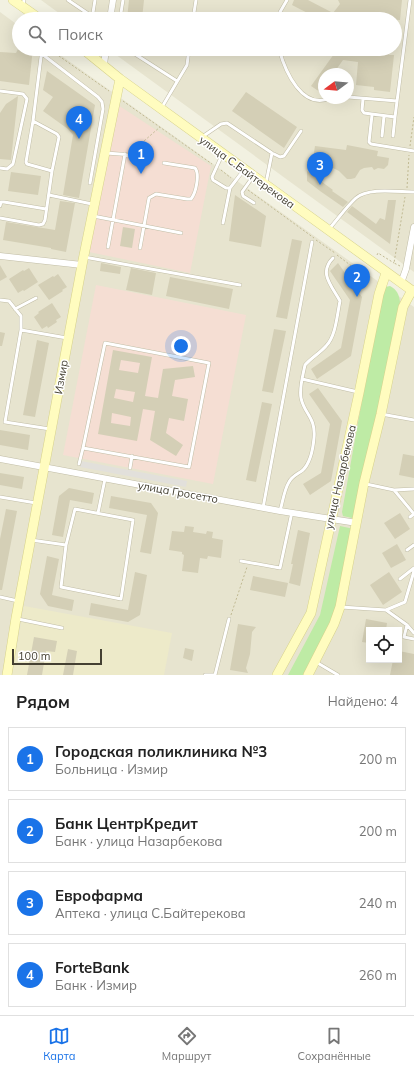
<!DOCTYPE html>
<html lang="ru">
<head>
<meta charset="utf-8">
<style>
	:root { --surface:#fff; --page:#f6f6f6; --text:#222; --muted:#767676; --line:#e0e0e0; --accent:#1a73e8 }
	body { margin:0; font-family:Mulish,sans-serif; background:var(--page); color:var(--text) }
	.controls { position:absolute; right:12px; bottom:12px; display:grid; overflow:hidden; border-radius:0px; box-shadow:0 4px 16px #0002 }
	.controls button { width:36px; height:36px; display:grid; place-items:center; padding:0; border:0; border-bottom:1px solid var(--line); background:var(--surface); color:var(--text); font:20px sans-serif }
	.compass { position:absolute; left:318px; top:68px; width:36px; height:36px; border-radius:50%; background:var(--surface); box-shadow:0 4px 16px #0002; rotate:254deg }
	.scale { position:absolute; left:12px; bottom:10px; width:90px; box-sizing:border-box; padding-left:4px; border:2px solid #444032; border-top:0; font-size:11px; line-height:14px; white-space:nowrap; color:#444032; -webkit-text-stroke:3px #fff; paint-order:stroke }
	.you { position:absolute; left:181px; top:346px; width:14px; height:14px; margin:-10px; border:3px solid #fff; border-radius:50%; background:#1a73e8; box-shadow:0 0 0 6px #1a73e833 }
	.badge { display:grid; place-items:center; width:26px; height:26px; border-radius:50%; background:var(--accent); color:#fff; font-size:13px; font-weight:700 }
	.pin { position:absolute; translate:-50% -33px; filter:drop-shadow(0 1px 2px #0008) }
	.pin::after { content:''; position:absolute; top:21px; width:14px; height:12px; background:inherit; clip-path:polygon(0 0,100% 0,50% 100%) }
	.list { margin:0; padding:0; list-style:none }
	h2 { display:flex; justify-content:space-between; align-items:center; height:52px; margin:0; padding:0 16px; font-size:17px }
	h2 small { font-size:13px; font-weight:400; color:var(--muted) }
	.list li { display:grid; grid-template-columns:26px 1fr auto; gap:12px; align-items:center; box-sizing:border-box; height:64px; margin:0 8px 8px; padding:0 8px; border:1px solid var(--line); border-radius:0px }
	.list b { display:block; font-size:15px; white-space:nowrap }
	.list p { margin:0; font-size:13px; white-space:nowrap; color:var(--muted) }
	.list em { font-size:13px; font-style:normal; color:var(--muted) }
	.icon { flex:none; width:22px; height:22px; fill:none; stroke:currentColor; stroke-width:2; stroke-linecap:round; stroke-linejoin:round }
	.map { position:relative; flex:none; width:414px; height:675px; overflow:hidden }
	.search { position:absolute; background:var(--surface); box-shadow:0 4px 16px #0002; left:12px; right:12px; top:12px; height:44px; display:flex; align-items:center; gap:10px; box-sizing:border-box; padding:0 14px; border-radius:22px; color:var(--muted); font-size:15px }
	.sheet { height:340px; background:var(--surface) }
	nav { display:flex; justify-content:space-around; align-items:center; box-sizing:border-box; height:56px; border-top:1px solid var(--line); background:var(--surface); font-size:11px; color:var(--muted) }
	nav a { display:grid; justify-items:center; gap:2px }
	nav .on { color:var(--accent) }
	.map>svg:first-child { display:block }
	.residential { fill:#e7e4cf; fill-rule:evenodd }
	.education { fill:#edeac9 }
	.medical { fill:#f5ded3 }
	.green { fill:#beeba5 }
	.parking { fill:#e2e0db }
	.building { fill:#d4cfb6; fill-rule:evenodd }
	.lines { fill:none; stroke-linecap:round; stroke-linejoin:round }
	.lane-casing { stroke:#c1bda6; stroke-width:4 }
	.street-casing { stroke:#c1bda6; stroke-width:7 }
	.secondary-casing { stroke:#d7d28c; stroke-width:10 }
	.path { stroke:#c1ba93; stroke-width:1; stroke-dasharray:2 2; stroke-linecap:butt }
	.lane { stroke:#fff; stroke-width:3 }
	.street { stroke:#fff; stroke-width:6 }
	.secondary { stroke:#fffcbf; stroke-width:9 }
	.labels { text-anchor:middle; dominant-baseline:central; stroke-width:3; stroke-linejoin:round; paint-order:stroke }
	.street-label { font-size:11px; fill:#444032; stroke:#fff }
</style>
</head>
<body>
<div class="map">
<svg width="414" height="675" viewBox="0 0 414 675">
	<rect width="100%" height="100%" fill="#f2f1e1"/>
	<!-- residential -->
	<path class="residential" d="M41,0H414V272L108,49H395V19H67ZM324,74H348V98H324Z
		M0,12L19,26V49H52L414,307V675H0ZM369,630H399V660H369Z"/>
	<!-- education -->
	<path class="education" d="M24,606L172,633L164,675H12Z"/>
	<!-- medical -->
	<path class="medical" d="M118,105L211,166L190,273L89,252Z
		M96,285L246,315L213,484L63,455Z"/>
	<!-- green -->
	<path class="green" d="M390,286C397,290 399,294 400,302L358,516L352,518L343,516L342,512L382,289L385,287Z
		M340,526L354,529L337,623L307,675H288L320,615Z"/>
	<!-- parking -->
	<path class="parking" d="M81,461L187,481L186,487L80,467Z"/>
	<!-- building -->
	<path class="building" d="M129,0H144L142,19H127Z
		M294,0H308L333,13L340,4L338,0H402L400,20L380,19V15L351,13L343,17L344,19H319L292,5Z
		M18,49H31L32,57L29,85L0,81V52L16,53Z
		M157,49H182L180,56L157,52Z
		M331,49H346L377,53V49H390L389,55H394L390,92L374,90V87L356,85L358,62L343,60L333,74H324V86L320,92L311,86L334,54Z
		M47,71L95,105L79,198L63,195L73,135L68,129L43,111L53,97L43,90Z
		M246,92L297,127L284,148L232,111Z
		M18,96L11,160L0,159V113L6,104Z
		M347,145L378,151L377,156L389,158L388,165L384,169L378,168L374,170L372,167L364,168L360,170L355,178L351,179H347L339,171L333,168L312,165L315,146L346,150Z
		M307,171L333,190L332,191L348,202L343,207L320,191L307,181Z
		M11,172L41,176L38,195L8,191Z
		M235,195L266,216L261,247L229,241Z
		M388,200H396L390,244L347,212L352,206L376,224L380,218L385,220Z
		M60,201L75,203L66,252L51,249V248L3,240L6,222L55,230Z
		M123,227L135,229L132,248L120,246Z
		M292,239L302,241L287,319L276,317Z
		M101,263L121,267L120,274L100,271Z
		M338,263L362,297L351,356L317,379L311,369L341,348L350,300L330,271Z
		M0,265L7,277L0,281Z
		M29,268L38,282L24,291L23,290L18,293L9,279L23,270L24,271Z
		M131,268L156,273L152,295L126,290Z
		M58,274L67,287L62,290L63,291L49,300L38,285L53,276L54,277Z
		M170,277L233,289L229,309L166,296Z
		M52,303L61,317L56,320L57,322L48,328L47,326L42,329L34,317L39,313L38,312Z
		M274,329L286,331L273,393L262,391Z
		M0,332L5,333L2,346H0Z
		M37,340L49,343L35,417L23,415Z
		M113,350L152,357L145,396L158,398L163,369L193,366L195,377L175,380L172,396L188,399L184,421L169,418L166,433L183,445L176,456L150,440L155,411L143,409L137,441L98,434ZM121,360L140,363L138,373L119,370ZM116,389L135,392L133,402L114,398ZM112,413L131,417L130,426L111,423Z
		M318,388L342,421L331,481L310,495L303,484L321,473L330,424L309,394Z
		M262,402L272,404L256,482L246,480Z
		M0,430L30,435L28,450L0,445Z
		M403,454L414,456V478L399,475Z
		M0,473L24,477L22,489L0,485Z
		M69,488L94,493L92,504L70,500L63,537L52,535L59,496Z
		M111,496L151,503L158,513L151,554L140,552L147,515L109,508Z
		M6,509L17,511L2,590H0V539Z
		M400,513L410,529L395,539L384,523Z
		M185,526L194,527L193,532L206,534L207,531L213,532L212,538L223,540L221,558L208,556L207,559L200,558L198,573L182,571L184,555L182,554V552L169,550L172,531L184,532Z
		M298,530L310,533L300,586L289,583L293,564H291Z
		M397,544L406,560L391,568L382,553Z
		M47,556L59,559L52,595L74,600L72,611L48,606L40,594Z
		M135,572L147,575L140,615L128,622L89,615L91,603L128,610Z
		M389,572L402,592L383,605L370,585Z
		M253,576L288,583L285,597L250,590Z
		M366,619L387,623L386,630H369V643L362,642Z
		M238,624L256,627L252,632L250,654L246,668L248,673L230,670Z
		M34,637L57,641L55,652L46,651L42,675H27Z
		M185,648L194,650L192,661L183,658Z
		M68,649L77,651L73,675H63Z
		M399,651L414,654V675H390L393,660H399Z"/>
	<g class="lines">
		<!-- lane casing -->
		<g class="lane-casing">
			<path id="lane" d="M68,0L93,17
				M23,6L24,0
				M92,19L95,0
				M120,19L123,0
				M193,19L196,0
				M279,19L280,12L287,0
				M42,49L33,121L26,162L27,164L52,171
				M127,49L177,81
				M279,49C285,71 302,111 331,98
				M42,54L98,97L102,102L103,109L90,183
				M0,91L23,94L27,99L13,164L7,169L0,168
				M348,97L397,101
				M363,99L362,110L364,113L395,117L393,136
				M162,107L187,65L189,49
				M372,115L369,142L371,144L414,151
				M395,117L410,0
				M382,136L384,116
				M202,137L221,124L227,123L272,153L280,157L284,156L301,131
				M106,153L146,156
				M222,155L212,177L213,180L226,188H230L243,171
				M252,178L242,192L243,196L254,203
				M266,183L272,153
				M49,195L92,204
				M0,206L1,202H4L46,209
				M93,216L181,233
				M0,218L39,225L43,224L45,220L52,171L59,137L57,134L33,121
				M223,223L230,188
				M329,229C338,219 346,207 356,198C368,187 399,192 414,192
				M108,247L125,154
				M140,248L149,198L156,194L187,199H191C196,193 200,174 195,168L164,163
				M84,257L240,285
				M0,300L9,301L21,316V330L67,338
				M15,309L36,298
				M21,330L5,422L50,429
				M105,343L209,363L189,467L83,448Z
				M302,379L358,392
				M381,414L414,420
				M79,464L83,448
				M130,468L132,456
				M366,484L394,490L414,489
				M394,490L414,514
				M0,497L36,503
				M263,508L312,242
				M280,511C283,501 284,490 289,482C292,476 298,474 303,470C311,462 313,449 314,438C316,417 304,414 301,398C299,388 303,375 305,365C311,358 320,353 326,346C336,336 337,315 340,301C332,286 318,273 333,258
				M98,513L105,479
				M410,517L414,514
				M31,540L66,545L61,587L121,599L133,520L75,509L66,545
				M407,550L414,545
				M241,561L280,568L292,512
				M400,579L414,568
				M0,597L18,601
				M341,607L386,610L407,625L414,633
				M386,610L405,602L414,571
				M18,619L62,628
				M407,625L404,637L414,639
				M316,662L338,675
				M205,675H215
				M215,675L229,619"/>
		</g>
		<!-- street casing -->
		<g class="street-casing">
			<path id="street" d="M110,19L113,0
				M104,65L106,49
				M0,256L82,265
				M401,283L406,269L414,227
				M0,459L280,511L357,523"/>
		</g>
		<!-- secondary casing -->
		<g class="secondary-casing">
			<path id="secondary" d="M13,0L40,19
				M83,49L120,79L414,292
				M7,675L16,618L82,265L120,79
				M277,675L311,613L359,393L379,294L386,273
				M308,675L334,624L340,607L364,483L381,414L403,307L412,290"/>
		</g>
		<!-- path -->
		<path class="path" d="M49,49L109,91
			M123,101L212,164
			M410,146L414,117
			M138,151L144,141L160,127
			M221,170L231,178
			M407,188L409,155
			M248,190L314,238
			M316,240L335,253
			M337,255L362,274L367,268
			M377,255L378,253L394,263
			M400,266L394,263L405,197
			M231,615L247,567"/>
		<!-- lane -->
		<use href="#lane" class="lane"/>
		<!-- street -->
		<use href="#street" class="street"/>
		<!-- secondary -->
		<use href="#secondary" class="secondary"/>
	</g>
	<g class="labels">
		<!-- street labels -->
		<g class="street-label">
			<text transform="translate(247 172) rotate(36)">улица С.Байтерекова</text>
			<text transform="translate(61 377) rotate(-80)">Измир</text>
			<text transform="translate(340 477) rotate(-77)">улица Назарбекова</text>
			<text transform="translate(178 492) rotate(10)">улица Гросетто</text>
		</g>
	</g>
</svg>
<div class="controls">
<button><svg class="icon" aria-label="locate" viewBox="0 0 24 24"><circle cx="12" cy="12" r="6"/><path d="M12 2v4M12 18v4M2 12h4M18 12h4"/></svg></button>
</div>
<svg class="compass" viewBox="-18 -18 36 36"><path d="M0-13l5 13h-10z" fill="#e53935"/><path d="M0 13l5-13h-10z" fill="#767676"/></svg>
<div class="scale">100 m</div>
<div class="you"></div>
<div class="pin badge" style="left:141px;top:174px">1</div>
<div class="pin badge" style="left:357px;top:297px">2</div>
<div class="pin badge" style="left:320px;top:185px">3</div>
<div class="pin badge" style="left:79px;top:139px">4</div>
<div class="search"><svg class="icon" aria-label="search" viewBox="0 0 24 24"><circle cx="10" cy="10" r="6"/><path d="M15 15l6 6"/></svg>Поиск</div>
</div>
<section class="sheet">
<h2>Рядом<small>Найдено: 4</small></h2>
<ul class="list">
<li><span class="badge">1</span><div><b>Городская поликлиника №3</b><p>Больница · Измир</p></div><em>200 m</em></li>
<li><span class="badge">2</span><div><b>Банк ЦентрКредит</b><p>Банк · улица Назарбекова</p></div><em>200 m</em></li>
<li><span class="badge">3</span><div><b>Еврофарма</b><p>Аптека · улица С.Байтерекова</p></div><em>240 m</em></li>
<li><span class="badge">4</span><div><b>ForteBank</b><p>Банк · Измир</p></div><em>260 m</em></li>
</ul>
</section>
<nav>
<a class="on"><svg class="icon" aria-label="map" viewBox="0 0 24 24"><path d="M3 6l6-2 6 2 6-2v14l-6 2-6-2-6 2zM9 4v14M15 6v14"/></svg>Карта</a>
<a><svg class="icon" aria-label="directions" viewBox="0 0 24 24"><path d="M12 3l9 9-9 9-9-9zM9 14v-3h6M13 9l2 2-2 2"/></svg>Маршрут</a>
<a><svg class="icon" aria-label="saved" viewBox="0 0 24 24"><path d="M7 4h10v16l-5-4-5 4z"/></svg>Сохранённые</a>
</nav>
</body>
</html>
